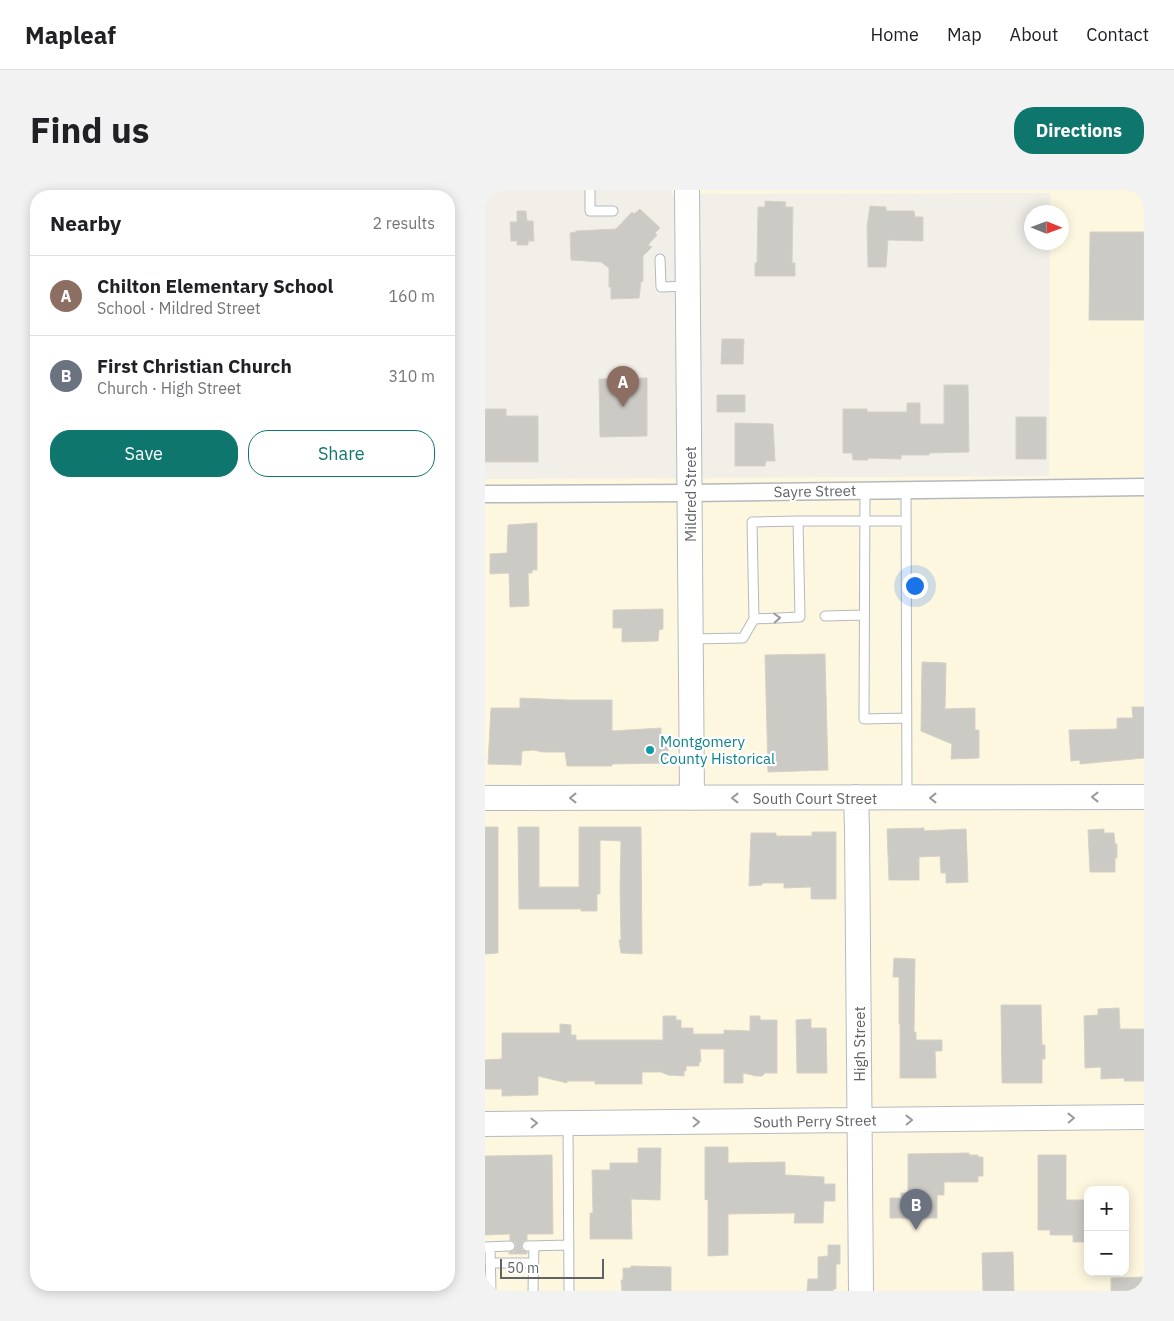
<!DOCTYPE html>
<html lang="en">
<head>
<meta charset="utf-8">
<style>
	:root { --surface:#fff; --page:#f2f2f2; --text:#202124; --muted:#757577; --line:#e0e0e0; --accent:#0f766e }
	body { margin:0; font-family:"IBM Plex Sans",sans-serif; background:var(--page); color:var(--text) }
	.controls { position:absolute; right:15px; bottom:15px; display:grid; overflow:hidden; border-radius:10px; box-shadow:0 2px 12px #0003 }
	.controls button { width:45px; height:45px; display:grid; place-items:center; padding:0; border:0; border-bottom:1px solid var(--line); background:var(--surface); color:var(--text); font:25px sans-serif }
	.compass { position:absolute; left:539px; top:15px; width:45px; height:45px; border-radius:50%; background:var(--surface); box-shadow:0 2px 12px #0003; rotate:91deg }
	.scale { position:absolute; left:15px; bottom:12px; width:104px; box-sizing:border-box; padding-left:5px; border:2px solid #5f6368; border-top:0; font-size:14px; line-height:18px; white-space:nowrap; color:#5f6368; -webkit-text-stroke:4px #fff; paint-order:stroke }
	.you { position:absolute; left:429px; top:395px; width:18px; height:18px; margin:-12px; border:4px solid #fff; border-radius:50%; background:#1a73e8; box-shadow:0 0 0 8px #1a73e833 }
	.badge { display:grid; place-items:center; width:32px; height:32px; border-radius:50%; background:var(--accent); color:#fff; font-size:16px; font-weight:700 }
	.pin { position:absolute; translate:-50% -41px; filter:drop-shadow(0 1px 2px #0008) }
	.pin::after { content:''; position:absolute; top:26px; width:18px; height:15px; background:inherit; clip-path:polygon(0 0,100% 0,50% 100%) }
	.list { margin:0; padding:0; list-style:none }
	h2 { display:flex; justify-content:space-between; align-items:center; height:65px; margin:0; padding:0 20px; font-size:21px }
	h2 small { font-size:16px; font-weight:400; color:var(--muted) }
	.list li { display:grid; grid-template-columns:32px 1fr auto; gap:15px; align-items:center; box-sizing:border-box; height:80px; padding:0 20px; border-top:1px solid var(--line) }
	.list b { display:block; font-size:19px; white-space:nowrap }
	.list p { margin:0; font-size:16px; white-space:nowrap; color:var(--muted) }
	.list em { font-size:16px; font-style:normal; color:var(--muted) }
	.actions { display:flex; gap:10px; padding:15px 20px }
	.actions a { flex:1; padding:11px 0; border:1px solid var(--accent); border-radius:20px; text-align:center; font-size:18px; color:var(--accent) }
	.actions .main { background:var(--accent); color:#fff }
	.map { position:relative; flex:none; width:659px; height:1101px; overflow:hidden; border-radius:20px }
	header { display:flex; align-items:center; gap:30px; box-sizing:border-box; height:70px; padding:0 25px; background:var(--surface); border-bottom:1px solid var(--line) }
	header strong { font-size:24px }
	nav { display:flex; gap:28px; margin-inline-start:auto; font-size:18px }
	.intro { display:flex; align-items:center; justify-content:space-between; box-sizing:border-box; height:120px; padding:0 30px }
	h1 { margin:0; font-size:35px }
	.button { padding:12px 22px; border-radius:20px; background:var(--accent); color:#fff; font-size:18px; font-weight:700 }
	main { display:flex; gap:30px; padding:0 30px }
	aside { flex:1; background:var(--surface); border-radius:20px; box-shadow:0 2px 12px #0003 }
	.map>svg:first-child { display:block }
	.commercial { fill:#fef7e0; fill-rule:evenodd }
	.building { fill:#cccac5; stroke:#d6d1c6 }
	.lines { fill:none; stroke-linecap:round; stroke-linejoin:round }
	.lane-casing { stroke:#b5b8bc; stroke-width:11 }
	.street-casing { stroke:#b5b8bc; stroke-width:19 }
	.secondary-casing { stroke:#b6babf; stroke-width:26 }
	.lane { stroke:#fff; stroke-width:9 }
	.street { stroke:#fff; stroke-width:16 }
	.secondary { stroke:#fff; stroke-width:24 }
	.oneway { stroke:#979a9d }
	.culture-dot { fill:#0f9aa8; stroke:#fff; stroke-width:2 }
	.labels { text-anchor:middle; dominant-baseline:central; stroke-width:4.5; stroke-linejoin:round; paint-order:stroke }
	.street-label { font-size:15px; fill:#5f6368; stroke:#fff }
	.culture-label { font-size:15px; fill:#0d838f; stroke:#fff; text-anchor:start }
</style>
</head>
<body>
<header>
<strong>Mapleaf</strong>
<nav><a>Home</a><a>Map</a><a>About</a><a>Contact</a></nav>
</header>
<div class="intro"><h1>Find us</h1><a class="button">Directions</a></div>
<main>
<aside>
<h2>Nearby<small>2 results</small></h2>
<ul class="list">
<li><span class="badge" style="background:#8d6e63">A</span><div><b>Chilton Elementary School</b><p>School · Mildred Street</p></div><em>160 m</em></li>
<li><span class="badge" style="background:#6b7280">B</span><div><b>First Christian Church</b><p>Church · High Street</p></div><em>310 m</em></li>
</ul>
<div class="actions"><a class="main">Save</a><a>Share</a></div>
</aside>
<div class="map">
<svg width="659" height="1101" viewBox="0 0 659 1101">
	<rect width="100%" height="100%" fill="#f1efe8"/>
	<!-- commercial -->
	<path class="commercial" d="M187,0H659V1101H0V289L564,286L565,53L576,52V22H565V3L187,4ZM603,1000H640V1082H603Z"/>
	<!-- building -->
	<path class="building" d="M280,11L301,12L300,17H308L307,73H310V86H270V73H272L273,17H280Z
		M385,16L401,17V21H429L430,27H438V51L403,50L401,77H383L382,37Z
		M155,19L175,38L170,43L172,45L163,55L167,57L158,66V91L156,92L154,108L126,109V97H124V78L116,72L86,70L85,43L91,42V41L131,39L147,22L149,24Z
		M32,21H41L42,31H48L49,51H43V55H32V51H26L25,32H32Z
		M605,42H659V130H604Z
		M237,149H259L258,174H236Z
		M162,188V246L115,247L114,189Z
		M459,195H483L484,262L444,263V265H416V269L383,268V270H368L367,263H358V219H382V222H422V213H435V234H459Z
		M232,205H260V222H232Z
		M0,219H21V226H53V272H0Z
		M531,227H561V269H531Z
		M250,233L288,234L290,271H281L280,276H250Z
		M52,333V380H47V383H43L44,416L25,417L24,383L5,384V364L22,363L23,335Z
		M178,419V439L174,440L173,451L137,452V438H128V420Z
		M340,464L343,580L283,582L280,465Z
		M437,472L461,473L460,519L490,518V540H494V568L466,569L467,554L436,541Z
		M35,508L82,510H127V541L176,538V547H183V573L127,574V576H82L80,562H57L49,560L37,561L36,575L3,574L6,518H35Z
		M647,517H659V568L595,574V570L586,571L584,540L632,539V528H648Z
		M0,637H13V763L0,764Z
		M33,637H54V697H94V637H156L157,764L136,763L134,750H136L135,698L136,651L115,650V704H112V721H96V719H34Z
		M439,638V641L481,639L483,692L461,693V683H456L455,666L434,667V690H404L402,639Z
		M619,639V643H629L630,654H632V668H630V682H605L603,640Z
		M327,642H351V709H326V697L299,698V693H277V695L264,696L266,643H291V646H327Z
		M409,768L430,769L429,842H431V850H457V861H450L451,888H415V834H414V787H408Z
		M516,815H556L557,855H560V869H557V893H517Z
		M634,818L635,839H659V891H639V888L616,889V877L600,878L599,826L613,825V819Z
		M178,826H191V830H196V838H208V844H239V840L265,841V826H275V830H292V883H280L277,886H271L258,883V893H239V859H215L216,872H214V876H201V881H199V886L183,885L176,882H157V894H110V891H82V893L53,886V905L17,906V899H0V870L17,869V843H75V834L86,835V845H91V850H178Z
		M326,829V838H341L342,883H312L311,830Z
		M220,957H243V973L300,972V985L339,987V994H350V1011H339L338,1033H309L310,1023L243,1024V1065L223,1066V1009L220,1010Z
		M153,958H176L175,1010L146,1009L147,1049H105V1023H108L107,980H125V973H153Z
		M484,963V965H493V967H498V986H493V992H459V1005H452V1028H405V1008H416V1003H423V964Z
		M67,965L68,1044H42V1050L38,1051L36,1056L37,1060L42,1062V1064H24V1062L29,1061L31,1056L30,1052L25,1050V1044L0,1045V966Z
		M553,965H581V1010H603V1052H588V1045H565V1040H553Z
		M343,1055H355V1074H351V1099H348V1101H322L323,1089H333V1067L343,1066Z
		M528,1062L529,1101H498L497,1063Z
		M146,1076L186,1077V1101H137L136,1090H138V1078H146Z
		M659,1087V1101H626V1088Z"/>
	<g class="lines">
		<!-- lane casing -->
		<g class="lane-casing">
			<path id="lane" d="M105,0V21H128
				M175,69L176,97L203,96
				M421,300L422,607
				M380,301L379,529L421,528
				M313,331H421
				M340,426L379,425
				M206,449L258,448L269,429L267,332L313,331L315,427L269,429
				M83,933L84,1101
				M42,1056L84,1055
				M0,1057L25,1056
				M5,1057L6,1101
				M5,1073H48
				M48,1101L49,1056"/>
		</g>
		<!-- street casing -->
		<g class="street-casing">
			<path id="street" d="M0,304L205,303L659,297"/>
		</g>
		<!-- secondary casing -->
		<g class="secondary-casing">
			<path id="secondary" d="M202,0L207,608
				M371,607L372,639L376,1101
				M0,608L659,607
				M0,934L659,927"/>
		</g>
		<!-- lane -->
		<use href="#lane" class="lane"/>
		<!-- street -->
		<use href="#street" class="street"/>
		<!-- secondary -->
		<use href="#secondary" class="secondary"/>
	</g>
	<!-- one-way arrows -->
	<defs><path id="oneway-chevron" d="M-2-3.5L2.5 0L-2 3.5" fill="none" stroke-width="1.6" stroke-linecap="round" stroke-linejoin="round" transform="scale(1.25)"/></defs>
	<g class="oneway">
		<use href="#oneway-chevron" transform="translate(292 428) rotate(-3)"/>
		<use href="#oneway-chevron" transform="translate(610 607) rotate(180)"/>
		<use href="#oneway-chevron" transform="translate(88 608) rotate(180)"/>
		<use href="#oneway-chevron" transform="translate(250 608) rotate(180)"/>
		<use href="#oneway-chevron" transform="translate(448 608) rotate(180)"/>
		<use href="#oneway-chevron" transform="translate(586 928) rotate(-1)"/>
		<use href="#oneway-chevron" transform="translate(424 930) rotate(-1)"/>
		<use href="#oneway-chevron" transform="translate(211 932) rotate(-1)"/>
		<use href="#oneway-chevron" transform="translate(49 933) rotate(-1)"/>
	</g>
	<!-- markers -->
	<circle class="culture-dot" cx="165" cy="560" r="5"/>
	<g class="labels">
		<!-- street labels -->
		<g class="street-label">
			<text transform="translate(330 301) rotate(-1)">Sayre Street</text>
			<text transform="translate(205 304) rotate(-90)">Mildred Street</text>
			<text x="330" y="608">South Court Street</text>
			<text transform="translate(374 854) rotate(-90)">High Street</text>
			<text transform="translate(330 931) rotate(-1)">South Perry Street</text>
		</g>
		<!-- culture labels -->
		<g class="culture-label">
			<text x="175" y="551">Montgomery<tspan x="175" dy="17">County Historical</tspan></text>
		</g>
	</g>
</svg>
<div class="controls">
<button>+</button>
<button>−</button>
</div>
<svg class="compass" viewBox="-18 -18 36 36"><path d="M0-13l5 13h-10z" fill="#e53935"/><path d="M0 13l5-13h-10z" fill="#757577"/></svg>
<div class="scale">50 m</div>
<div class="you"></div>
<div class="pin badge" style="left:138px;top:217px;background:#8d6e63">A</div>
<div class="pin badge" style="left:431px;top:1040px;background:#6b7280">B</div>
</div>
</main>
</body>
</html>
